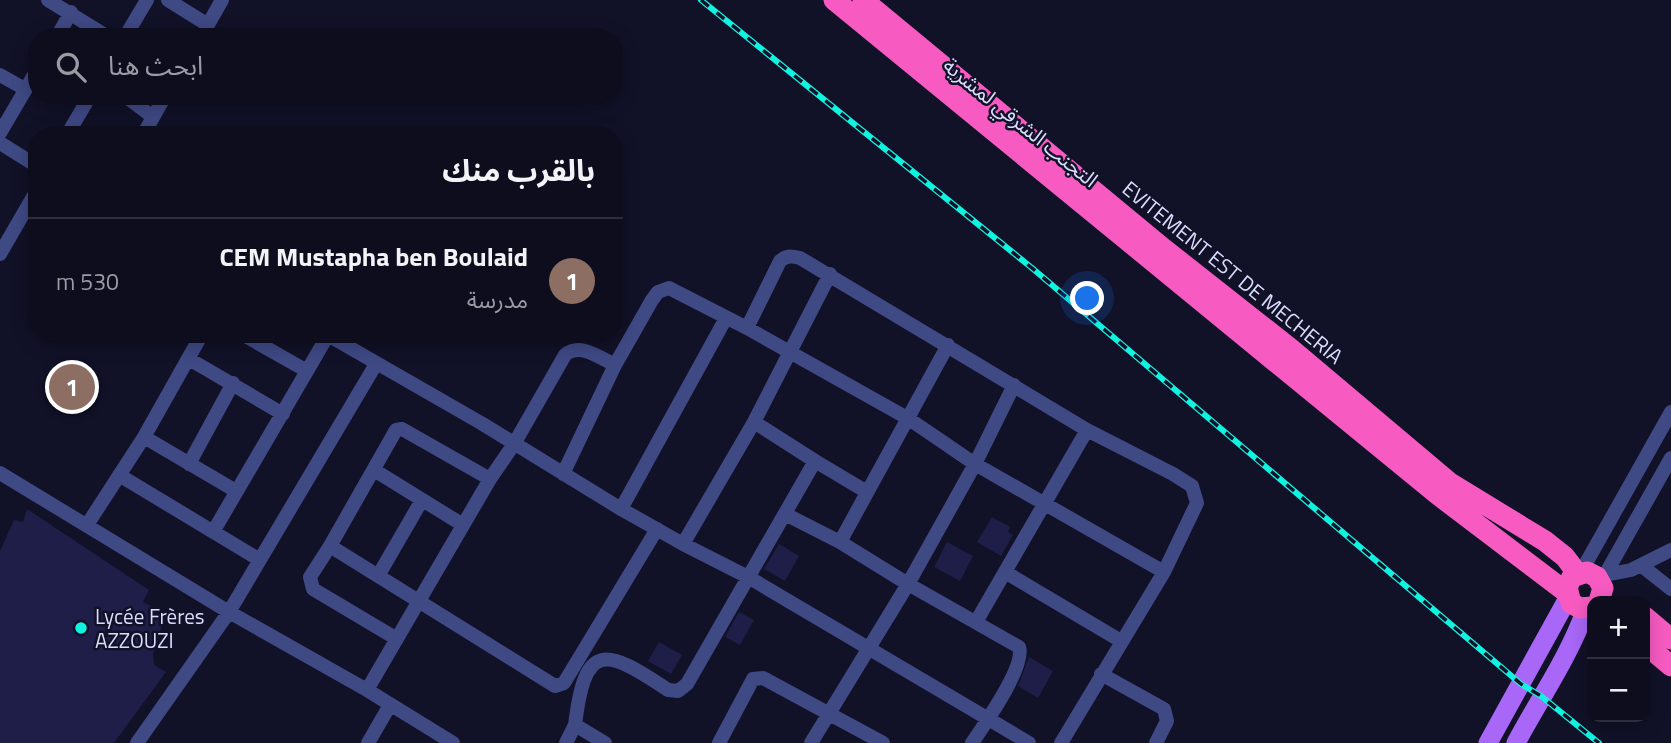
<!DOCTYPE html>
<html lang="ar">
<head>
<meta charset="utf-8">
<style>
	:root { --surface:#0d0d1e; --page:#161627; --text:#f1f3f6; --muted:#9a9ca4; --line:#2d2d3c; --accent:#10f3e1 }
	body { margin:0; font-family:"Titillium Web","Noto Sans Arabic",sans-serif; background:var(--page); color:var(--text); direction:rtl }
	.controls { position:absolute; right:21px; bottom:21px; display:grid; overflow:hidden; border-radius:14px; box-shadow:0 4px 18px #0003 }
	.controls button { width:63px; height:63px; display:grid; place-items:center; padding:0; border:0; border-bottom:2px solid var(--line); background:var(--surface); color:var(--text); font:35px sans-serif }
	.you { position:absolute; left:1088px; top:299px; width:24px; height:24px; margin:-18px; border:5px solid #fff; border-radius:50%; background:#1a73e8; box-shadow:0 0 0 10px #1a73e833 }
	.badge { display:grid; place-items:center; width:46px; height:46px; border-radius:50%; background:var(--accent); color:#fff; font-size:23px; font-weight:700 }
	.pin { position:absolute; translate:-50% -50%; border:4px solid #fff; box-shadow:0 2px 7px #0006 }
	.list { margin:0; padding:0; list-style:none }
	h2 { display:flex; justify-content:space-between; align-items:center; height:91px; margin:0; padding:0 28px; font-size:30px }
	h2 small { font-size:23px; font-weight:400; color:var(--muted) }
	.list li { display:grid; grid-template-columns:46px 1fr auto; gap:21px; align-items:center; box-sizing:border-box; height:126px; padding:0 28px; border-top:2px solid var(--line) }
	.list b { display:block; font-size:26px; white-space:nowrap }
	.list p { margin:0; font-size:23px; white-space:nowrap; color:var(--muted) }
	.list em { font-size:23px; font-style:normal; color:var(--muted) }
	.icon { flex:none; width:38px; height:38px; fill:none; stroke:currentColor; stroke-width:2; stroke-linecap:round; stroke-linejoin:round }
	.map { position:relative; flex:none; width:1671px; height:743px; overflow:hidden; direction:ltr }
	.search { position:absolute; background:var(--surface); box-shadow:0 4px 18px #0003; left:28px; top:28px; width:595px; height:77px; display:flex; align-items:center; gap:18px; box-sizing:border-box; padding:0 24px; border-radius:28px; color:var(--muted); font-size:26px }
	.panel { position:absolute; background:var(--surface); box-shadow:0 4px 18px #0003; left:28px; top:126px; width:595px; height:217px; border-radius:28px; direction:rtl }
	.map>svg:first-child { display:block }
	.building { fill:#1f1e48 }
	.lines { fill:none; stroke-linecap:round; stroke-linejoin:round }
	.minor { stroke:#3f4984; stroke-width:14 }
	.major { stroke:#a867f7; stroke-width:19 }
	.highway { stroke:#f75bc1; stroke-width:21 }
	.rail-casing { stroke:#10f3e1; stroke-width:6 }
	.rail { stroke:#111128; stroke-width:3.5; stroke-dasharray:10; stroke-linecap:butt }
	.poi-dot { fill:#10f3e1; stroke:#111128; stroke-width:2.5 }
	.labels { text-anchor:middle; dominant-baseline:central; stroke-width:5; stroke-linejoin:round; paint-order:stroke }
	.street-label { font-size:21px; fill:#dadcfd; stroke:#111128 }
	.poi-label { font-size:21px; fill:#dadcfd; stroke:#111128; text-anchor:start }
</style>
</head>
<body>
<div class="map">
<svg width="1671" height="743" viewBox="0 0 1671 743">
	<rect width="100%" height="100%" fill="#111128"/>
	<!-- building -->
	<path class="building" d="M27,509L149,590L143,602L157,609L164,618L153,654L154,665L166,672L114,743H0V551L14,520L23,522Z
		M992,517L1010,527L1008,532L1013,535L1001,556L977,542Z
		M947,542L973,556L960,581L934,567Z
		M779,544L799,556L785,581L764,569Z
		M739,612L754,620L740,645L725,637Z
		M659,642L682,655L671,674L648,661Z
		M1029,657L1053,671L1038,698L1018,686Z"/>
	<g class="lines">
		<!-- minor -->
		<path class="minor" d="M48,0L108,37
			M168,0L208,25
			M57,37L71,12
			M125,37L147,0
			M201,37L222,0
			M0,75L25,89
			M125,96L153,117
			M0,133L37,70
			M67,135L90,96
			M143,135L165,96
			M0,143L37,166
			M0,254L37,190
			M747,328L780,261C787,255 792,256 800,258L1087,430L1173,474L1192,486L1197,503L1164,572L1061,743
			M242,334L307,371
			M326,334L481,423L621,509L683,544L748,577L1029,743
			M189,359L283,414
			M144,437L236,491
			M815,461L867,492
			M189,464L233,383
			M374,470L463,525
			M0,473L229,612L367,690L453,743
			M563,474L615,365L652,300L658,292L669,288L747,328L909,419L975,464L1164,572
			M119,475L260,560
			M490,479L402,429L396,430L330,546L555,686L564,683L657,529
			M621,509L726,318
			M785,514L840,542L908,584L1019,647C1026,666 984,725 972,743
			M87,525L144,437L202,334
			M213,532L328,335
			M840,542L948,345
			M683,544L754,422L830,274
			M330,546L310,577L313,589L397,639
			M1642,566L1671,589
			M1005,572L1121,641
			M1581,572L1671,412
			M1605,575L1631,570L1671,550
			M378,576L422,500
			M1601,582L1671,458
			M976,622L1087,430
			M1101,674L1164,709L1167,721L1156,743
			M367,690L490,479L514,444L565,355C580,342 600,358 615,365
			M575,725C585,642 604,647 668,690L678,691L687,684L815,461L754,422
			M137,743L229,612L376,364
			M368,743L390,705
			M566,743L575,725L605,743
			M719,743L753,679L763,678L883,743
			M811,743L908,584L975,464L1014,385"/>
		<!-- major -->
		<path class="major" d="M1488,743L1568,598
			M1516,743C1540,698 1569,657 1586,609"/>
		<!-- highway -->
		<path class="highway" d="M834,0L1437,494L1566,592
			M863,0L1164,249L1291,349L1450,483L1545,541L1565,557L1577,573
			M1592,607L1580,608L1571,603L1567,587L1572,577L1587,572L1597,577L1603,588L1599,601
			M1645,617L1671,639
			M1645,644L1671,666"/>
		<!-- rail casing -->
		<g class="rail-casing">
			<path id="rail" d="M701,0L1032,268L1521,684L1541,696L1599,743"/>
		</g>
		<!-- rail -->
		<use href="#rail" class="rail"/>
	</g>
	<!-- markers -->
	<circle class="poi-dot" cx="81" cy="628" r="7"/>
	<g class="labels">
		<!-- street labels -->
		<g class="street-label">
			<text transform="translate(1021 122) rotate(39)">التجنب الشرقي لمشرية</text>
			<text transform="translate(1233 272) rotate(39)">EVITEMENT EST DE MECHERIA</text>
		</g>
		<!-- poi labels -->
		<g class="poi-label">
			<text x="95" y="616">Lycée Frères<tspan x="95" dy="24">AZZOUZI</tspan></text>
		</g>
	</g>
</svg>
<div class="controls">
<button>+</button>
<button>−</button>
</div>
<div class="you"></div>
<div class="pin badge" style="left:72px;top:387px;background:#8d6e63">1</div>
<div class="search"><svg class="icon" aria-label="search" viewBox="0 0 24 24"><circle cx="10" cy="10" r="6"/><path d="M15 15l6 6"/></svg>ابحث هنا</div>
<section class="panel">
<h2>بالقرب منك<small></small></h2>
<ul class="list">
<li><span class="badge" style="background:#8d6e63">1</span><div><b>CEM Mustapha ben Boulaid</b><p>مدرسة</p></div><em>530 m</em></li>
</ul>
</section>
</div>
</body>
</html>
